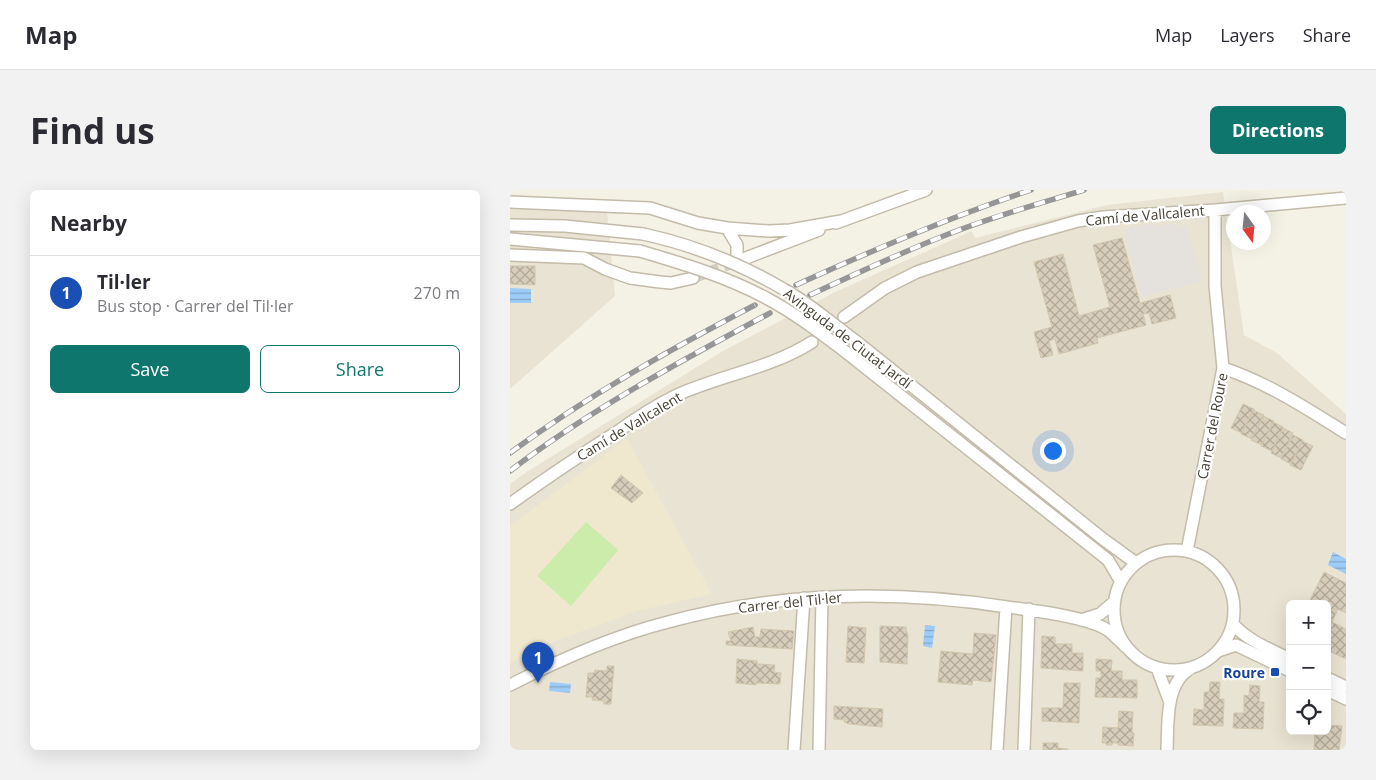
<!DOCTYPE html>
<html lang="en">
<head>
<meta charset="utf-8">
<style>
	:root { --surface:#fff; --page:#f2f2f3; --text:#2b2b33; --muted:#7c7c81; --line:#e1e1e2; --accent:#0f766e }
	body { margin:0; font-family:"Open Sans",sans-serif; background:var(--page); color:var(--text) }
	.controls { position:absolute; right:15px; bottom:15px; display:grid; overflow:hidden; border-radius:8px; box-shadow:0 5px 20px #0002 }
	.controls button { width:45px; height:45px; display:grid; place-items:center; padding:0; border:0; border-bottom:1px solid var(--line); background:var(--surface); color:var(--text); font:25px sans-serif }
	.compass { position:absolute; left:716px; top:15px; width:45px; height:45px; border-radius:50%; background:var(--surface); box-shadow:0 5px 20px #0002; rotate:165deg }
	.you { position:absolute; left:542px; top:260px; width:18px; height:18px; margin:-12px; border:4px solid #fff; border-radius:50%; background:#1a73e8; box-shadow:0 0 0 8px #1a73e833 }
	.badge { display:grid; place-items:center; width:32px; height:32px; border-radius:50%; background:var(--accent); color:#fff; font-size:16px; font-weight:700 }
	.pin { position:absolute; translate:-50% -41px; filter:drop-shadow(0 1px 2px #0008) }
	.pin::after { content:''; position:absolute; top:26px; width:18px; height:15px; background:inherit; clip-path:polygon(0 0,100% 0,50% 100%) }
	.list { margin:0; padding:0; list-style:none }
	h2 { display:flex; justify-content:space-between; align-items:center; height:65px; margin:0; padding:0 20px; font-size:21px }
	h2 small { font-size:16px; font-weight:400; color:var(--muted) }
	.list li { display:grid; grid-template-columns:32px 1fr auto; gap:15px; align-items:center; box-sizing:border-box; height:75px; padding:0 20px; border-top:1px solid var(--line) }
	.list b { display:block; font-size:19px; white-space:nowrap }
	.list p { margin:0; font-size:16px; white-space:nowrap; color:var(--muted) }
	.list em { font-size:16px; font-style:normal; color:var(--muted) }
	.actions { display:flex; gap:10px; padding:15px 20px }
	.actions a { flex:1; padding:11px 0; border:1px solid var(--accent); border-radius:8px; text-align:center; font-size:18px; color:var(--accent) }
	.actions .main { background:var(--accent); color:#fff }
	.icon { flex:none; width:28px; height:28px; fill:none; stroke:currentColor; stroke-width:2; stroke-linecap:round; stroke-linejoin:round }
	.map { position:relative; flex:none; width:836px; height:560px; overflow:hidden; border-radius:8px }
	header { display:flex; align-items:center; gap:30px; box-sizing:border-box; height:70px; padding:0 25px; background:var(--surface); border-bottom:1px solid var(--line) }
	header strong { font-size:24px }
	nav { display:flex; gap:28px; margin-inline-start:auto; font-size:18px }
	.intro { display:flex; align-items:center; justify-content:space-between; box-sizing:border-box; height:120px; padding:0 30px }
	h1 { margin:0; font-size:35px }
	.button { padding:12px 22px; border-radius:8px; background:var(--accent); color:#fff; font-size:18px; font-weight:700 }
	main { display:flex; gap:30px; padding:0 30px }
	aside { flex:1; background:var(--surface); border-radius:8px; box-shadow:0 5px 20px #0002 }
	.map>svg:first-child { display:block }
	.residential { fill:#e9e3d3; fill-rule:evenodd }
	.education { fill:#efe7ce }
	.pitch { fill:#cbecaa }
	.parking { fill:#e5e2de }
	.water { fill:url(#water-rules) }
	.building { fill:url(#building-cross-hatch); stroke:#d2c6ac }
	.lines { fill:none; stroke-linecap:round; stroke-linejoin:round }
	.street-tunnel { stroke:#d1cec2; stroke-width:11; stroke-dasharray:11 5.5; stroke-linecap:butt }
	.street-casing { stroke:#c3bcaa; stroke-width:14 }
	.street { stroke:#fff; stroke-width:11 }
	.rail-casing { stroke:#969696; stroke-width:5.5 }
	.rail { stroke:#fff; stroke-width:4; stroke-dasharray:11; stroke-linecap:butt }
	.street-bridge-casing { stroke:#c3bcaa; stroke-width:14; stroke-linecap:butt }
	.street-bridge { stroke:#fff; stroke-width:11 }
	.transit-dot { fill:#1a4fb4; stroke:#fff; stroke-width:2 }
	.labels { text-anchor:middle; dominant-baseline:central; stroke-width:4.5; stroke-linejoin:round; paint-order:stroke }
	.street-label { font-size:14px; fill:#474134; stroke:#fff }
	.transit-label { font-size:14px; font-weight:bold; fill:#164399; stroke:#fff; text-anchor:end }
</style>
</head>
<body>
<header>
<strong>Map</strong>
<nav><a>Map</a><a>Layers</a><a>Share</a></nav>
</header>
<div class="intro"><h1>Find us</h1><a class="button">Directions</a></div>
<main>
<aside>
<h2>Nearby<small></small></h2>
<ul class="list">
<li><span class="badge" style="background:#1a4fb4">1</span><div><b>Til·ler</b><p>Bus stop · Carrer del Til·ler</p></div><em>270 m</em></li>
</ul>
<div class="actions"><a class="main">Save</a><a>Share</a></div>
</aside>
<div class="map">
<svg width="836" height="560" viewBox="0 0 836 560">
	<defs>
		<pattern id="water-rules" width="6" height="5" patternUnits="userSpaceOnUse" patternTransform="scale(1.25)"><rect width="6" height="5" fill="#9cccf7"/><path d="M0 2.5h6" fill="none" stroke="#81a7c9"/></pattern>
		<pattern id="building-cross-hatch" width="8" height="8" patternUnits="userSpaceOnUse" patternTransform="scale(1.25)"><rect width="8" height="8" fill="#d7cdba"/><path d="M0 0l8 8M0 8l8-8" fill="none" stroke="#b0a898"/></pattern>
	</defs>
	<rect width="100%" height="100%" fill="#f4f1e5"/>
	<!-- residential -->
	<path class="residential" d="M713,2L734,145L767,163L836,224V560H0V294L18,281L213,161L325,102L462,41L465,48L597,15ZM780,414H817V541H780Z
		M0,13L97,21L105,106L0,199Z"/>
	<!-- education -->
	<path class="education" d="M117,248L202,404L127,421L35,455L0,473V336Z"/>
	<!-- pitch -->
	<path class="pitch" d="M76,332L108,360L61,416L27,386Z"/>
	<!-- parking -->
	<path class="parking" d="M645,33L647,37L665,33L668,37L676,35L691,86L690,92L632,107L615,46L616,39Z"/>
	<!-- water -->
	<path class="water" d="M0,98L21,99V113H0Z
		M823,362L836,369V384L818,375Z
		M415,435L425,436L422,458L413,456Z
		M40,492L61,494L60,503L39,501Z"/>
	<!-- building -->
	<path class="building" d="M612,48L630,113L660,105L666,128L642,134L639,123L633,124L636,135L587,148L588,153L549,164L545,149L539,151L543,165L531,168L524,142L542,137L524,72L553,64L569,126L600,117L583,55Z
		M0,76H25V95L0,94Z
		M733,214L744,219L732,243L721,238Z
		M743,220L754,225L742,249L731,244Z
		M753,226L764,231L752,255L741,250Z
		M763,232L773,237L762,261L751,256Z
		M773,238L783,243L771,268L761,263Z
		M783,245L793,250L781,274L771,269Z
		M792,251L803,256L791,280L780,275Z
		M111,285L133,303L122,313L101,298Z
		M814,382L836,393V423L828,419L822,432L836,439V469L817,460V414H798Z
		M338,436L356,438L354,473L336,472Z
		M370,436L396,437L397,444H398L397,474L370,472Z
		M243,437L245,447H250L251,439L284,441L282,459L216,455V451H221L218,442Z
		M464,443L486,445L481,492L463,490L462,495L428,492L431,461L463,464Z
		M532,446L545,447V454H562V463H573V481L531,478Z
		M227,469L247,471V474L265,475L264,482L271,483L270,494L246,493V495L226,493Z
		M586,469L602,470L601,481H612V490H627V508L585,507L586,488H591V481H586Z
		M97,476H104L101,514H94V511L82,510L83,507H76L78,483H84L85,480L97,481Z
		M700,492H710L709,509H714L713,536L683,535L684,519L694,520V502H699Z
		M554,493H570L569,533L532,531V518H553Z
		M740,495L750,496L749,512H754L753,539L723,538L724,523H734V505L739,506Z
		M324,516L373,519L372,537L339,534L334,532L335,530L324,529Z
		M609,521L623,522L622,543H624L623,556L608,555V553H602V555H596V553H592L593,537L608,538Z
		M817,535L832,536L829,560H804L805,543L817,541Z
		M533,553H548V558L558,559V560H533Z"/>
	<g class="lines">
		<!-- street-tunnel -->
		<path class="street-tunnel" d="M183,88L236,68"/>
		<!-- street casing -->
		<g class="street-casing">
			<path id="street" d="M0,12L140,18L188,33L217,38L259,41L280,40L331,31
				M326,33L416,0
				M0,35L55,36L133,44
				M217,38L227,55V64
				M0,49L130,61
				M0,65L74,68L95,79L120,88L150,92L161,93L183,88
				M236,68L309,40
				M334,127L375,98L407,82L511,47L568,31L593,27L705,20L836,8
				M347,152L593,349L626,373
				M337,163L598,370L611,392
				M713,178C758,193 796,218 836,243
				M0,314C35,289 70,265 107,242C125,229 145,216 165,206C210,185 260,179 302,152
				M604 420a60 60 0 1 1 120 0a60 60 0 1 1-120 0Z
				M677,361L713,178L705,96V20
				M571,430L590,424L604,412
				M723,434C738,451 760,459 780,469
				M708,461L726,455L780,481
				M647,478L659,510
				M817,488L836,497
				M0,495C51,469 103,446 158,432C268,402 385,400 497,417C521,420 581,427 599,441C605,446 611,452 616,457
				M817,500L836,509
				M284,560L294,408
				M309,560L312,407
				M487,560L496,417
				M514,560L519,419
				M657,560C658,535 655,493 680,479"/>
		</g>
		<!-- street -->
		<use href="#street" class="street"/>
		<!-- rail casing -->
		<g class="rail-casing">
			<path id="rail" d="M286,95C363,60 440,27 521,0
				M300,105C345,84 390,63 436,45C481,27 528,14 574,0
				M0,263C77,206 161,159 245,115
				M0,281C81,219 171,171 260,123"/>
		</g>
		<!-- rail -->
		<use href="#rail" class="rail"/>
		<!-- street-bridge casing -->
		<g class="street-bridge-casing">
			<path id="street-bridge" d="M133,44C184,55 231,74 275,100C299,113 324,135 347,152
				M130,61C174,74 218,87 258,109C286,124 312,144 337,163"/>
		</g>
		<!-- street-bridge -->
		<use href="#street-bridge" class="street-bridge"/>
	</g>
	<!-- markers -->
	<rect class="transit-dot" x="760" y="477" width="10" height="10" rx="2.5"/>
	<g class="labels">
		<!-- street labels -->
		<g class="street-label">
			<text transform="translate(635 25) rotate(-5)">Camí de Vallcalent</text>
			<text transform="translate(338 148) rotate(37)">Avinguda de Ciutat Jardí</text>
			<text transform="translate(119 236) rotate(-31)">Camí de Vallcalent</text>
			<text transform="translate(702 236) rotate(-79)">Carrer del Roure</text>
			<text transform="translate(280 412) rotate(-6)">Carrer del Til·ler</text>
		</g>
		<!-- transit labels -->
		<g class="transit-label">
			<text x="755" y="482">Roure</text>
		</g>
	</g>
</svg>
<div class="controls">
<button>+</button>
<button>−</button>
<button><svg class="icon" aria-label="locate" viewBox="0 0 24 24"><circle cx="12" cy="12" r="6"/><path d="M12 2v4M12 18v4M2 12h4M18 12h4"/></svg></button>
</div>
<svg class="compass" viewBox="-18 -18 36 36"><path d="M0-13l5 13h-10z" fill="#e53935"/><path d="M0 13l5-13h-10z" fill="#7c7c81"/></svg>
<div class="you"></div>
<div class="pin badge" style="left:28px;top:493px;background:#1a4fb4">1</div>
</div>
</main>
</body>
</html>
